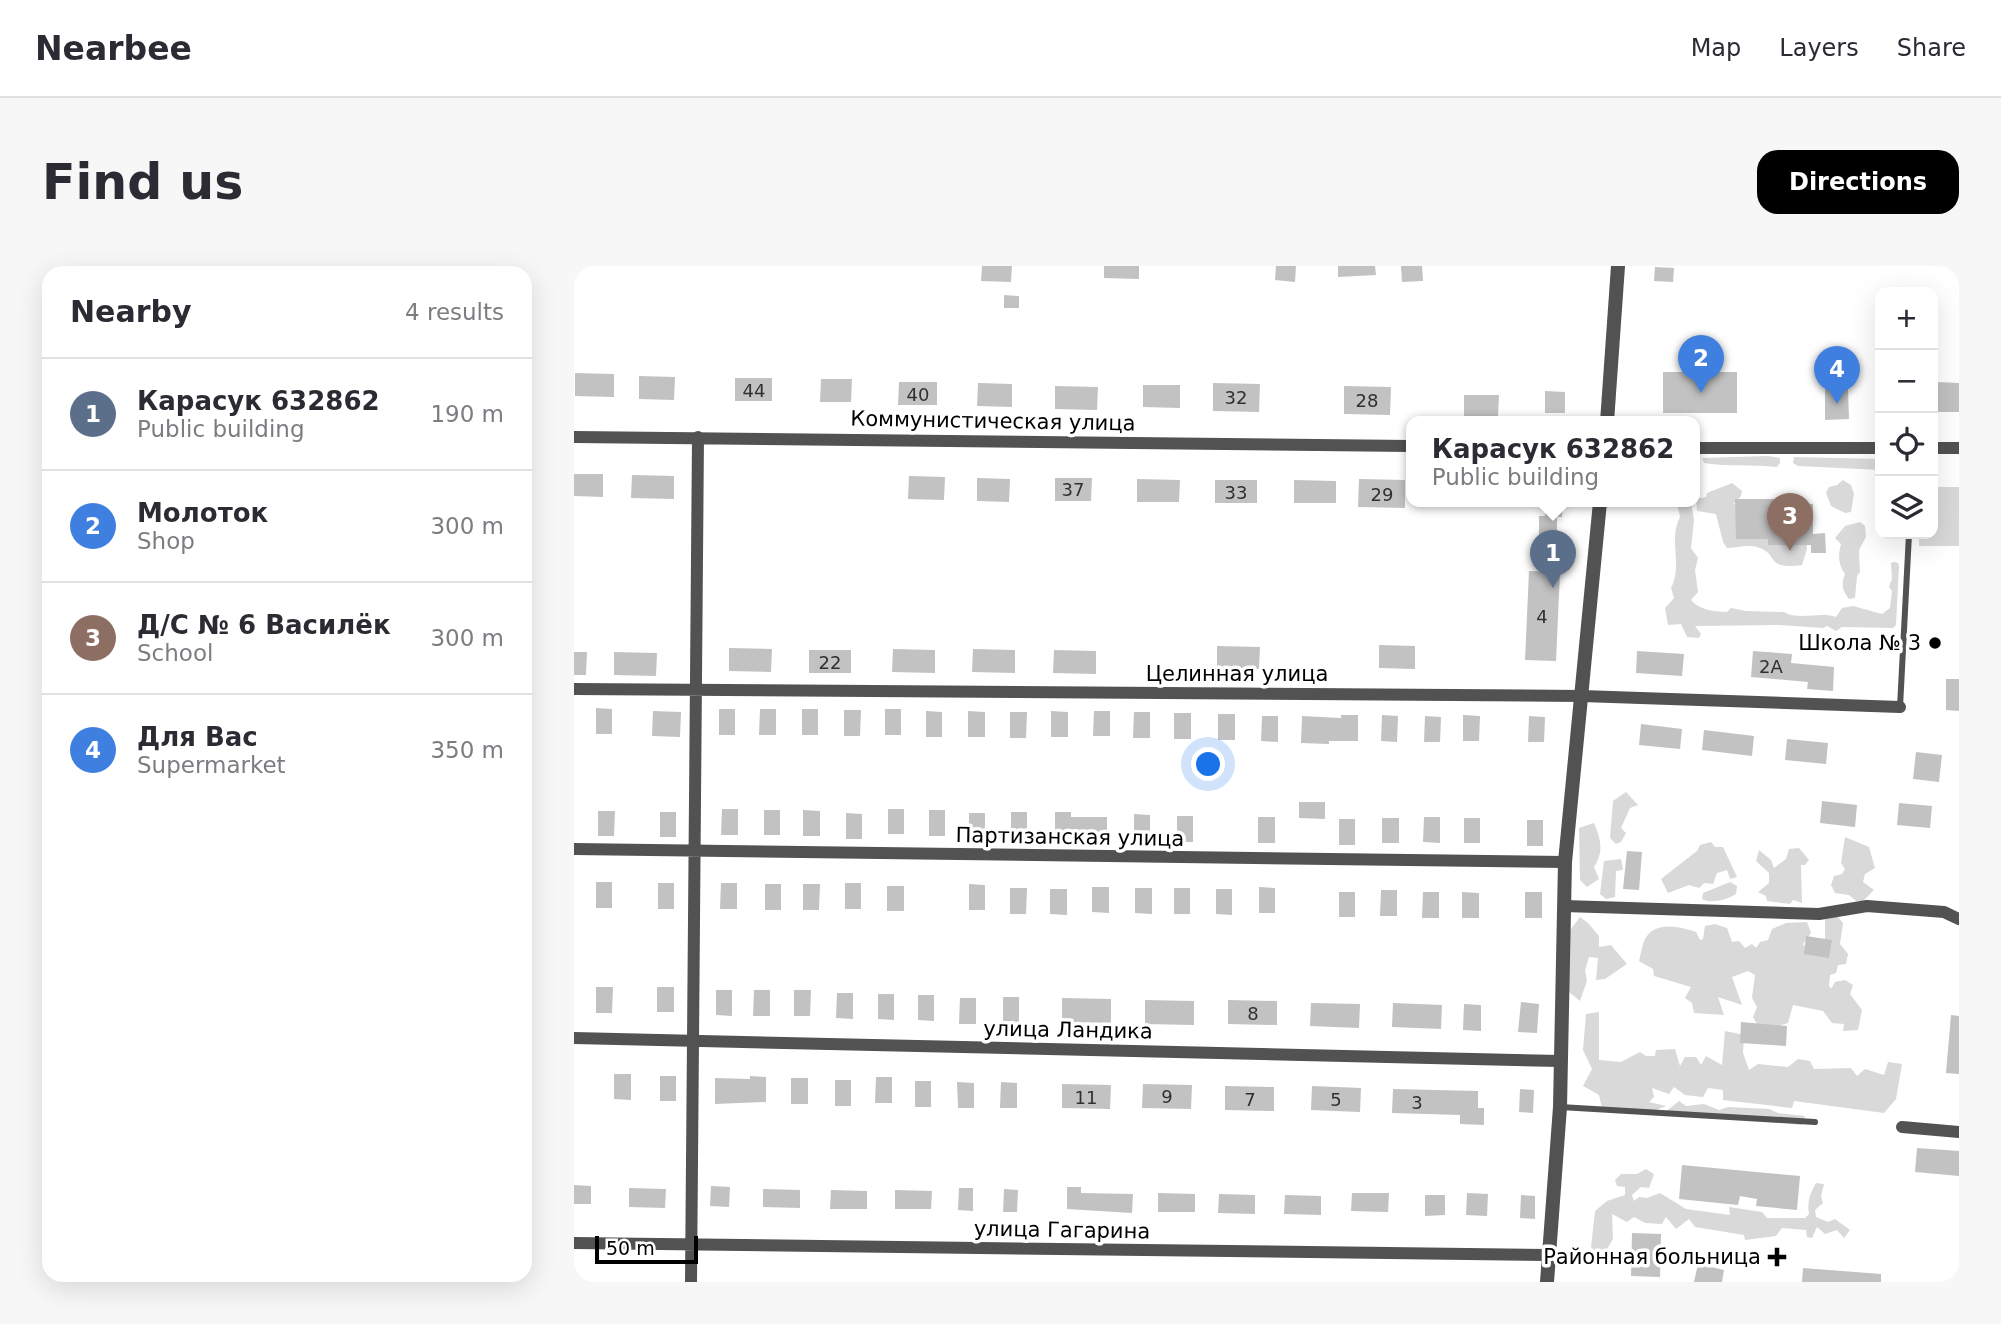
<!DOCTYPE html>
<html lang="en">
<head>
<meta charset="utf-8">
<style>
	:root { --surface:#fff; --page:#f7f7f7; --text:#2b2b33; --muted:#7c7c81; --line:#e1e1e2; --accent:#000 }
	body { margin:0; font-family:"DejaVu Sans",sans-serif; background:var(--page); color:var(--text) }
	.controls { position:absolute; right:21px; top:21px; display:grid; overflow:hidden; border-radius:14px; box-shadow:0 7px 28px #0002 }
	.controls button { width:63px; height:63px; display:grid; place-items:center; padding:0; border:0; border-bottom:2px solid var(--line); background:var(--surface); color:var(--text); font:35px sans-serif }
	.scale { position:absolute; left:21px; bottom:18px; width:103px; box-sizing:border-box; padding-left:7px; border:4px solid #000; border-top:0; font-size:19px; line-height:24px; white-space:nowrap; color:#000; -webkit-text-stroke:5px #fff; paint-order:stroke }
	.you { position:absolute; left:635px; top:499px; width:24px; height:24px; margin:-18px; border:5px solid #fff; border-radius:50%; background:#1a73e8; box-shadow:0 0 0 10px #1a73e833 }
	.badge { display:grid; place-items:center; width:46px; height:46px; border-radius:50%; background:var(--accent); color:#fff; font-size:23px; font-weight:700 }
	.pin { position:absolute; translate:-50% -58px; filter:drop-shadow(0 2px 4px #0008) }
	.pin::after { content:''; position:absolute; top:37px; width:24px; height:21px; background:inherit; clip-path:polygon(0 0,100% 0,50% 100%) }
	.popup { position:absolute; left:832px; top:150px; width:294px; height:91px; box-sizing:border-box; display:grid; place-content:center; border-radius:14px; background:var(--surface); filter:drop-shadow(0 2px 5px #0005); font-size:23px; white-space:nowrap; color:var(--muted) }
	.popup b { font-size:26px; color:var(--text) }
	.popup::after { content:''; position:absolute; left:50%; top:100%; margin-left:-14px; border:14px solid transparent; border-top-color:var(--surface) }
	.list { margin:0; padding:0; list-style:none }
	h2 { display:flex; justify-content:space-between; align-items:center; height:91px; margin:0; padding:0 28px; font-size:30px }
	h2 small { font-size:23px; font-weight:400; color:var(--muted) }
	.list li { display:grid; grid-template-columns:46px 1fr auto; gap:21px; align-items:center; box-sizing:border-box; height:112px; padding:0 28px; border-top:2px solid var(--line) }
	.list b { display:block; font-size:26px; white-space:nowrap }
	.list p { margin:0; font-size:23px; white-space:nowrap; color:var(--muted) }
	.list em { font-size:23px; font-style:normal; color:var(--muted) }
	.icon { flex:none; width:38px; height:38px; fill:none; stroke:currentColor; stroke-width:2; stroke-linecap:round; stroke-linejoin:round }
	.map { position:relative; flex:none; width:1385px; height:1016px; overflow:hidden; border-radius:21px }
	header { display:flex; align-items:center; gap:42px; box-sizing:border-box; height:98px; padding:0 35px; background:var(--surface); border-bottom:2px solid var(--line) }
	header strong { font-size:33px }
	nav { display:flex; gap:38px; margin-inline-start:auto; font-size:24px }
	.intro { display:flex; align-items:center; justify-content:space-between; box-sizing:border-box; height:168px; padding:0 42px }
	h1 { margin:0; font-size:49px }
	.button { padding:18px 32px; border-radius:21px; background:var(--accent); color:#fff; font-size:24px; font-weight:700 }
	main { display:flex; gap:42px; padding:0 42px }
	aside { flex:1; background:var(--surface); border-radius:21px; box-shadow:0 7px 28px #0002 }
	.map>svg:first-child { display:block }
	.green { fill:#d9d9d9 }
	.building { fill:#c2c2c2 }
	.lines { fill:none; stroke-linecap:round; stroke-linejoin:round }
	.service { stroke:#525252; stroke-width:6 }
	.minor { stroke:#525252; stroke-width:12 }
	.tertiary { stroke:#525252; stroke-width:14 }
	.poi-dot { fill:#000; stroke:#fff; stroke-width:2.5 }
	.labels { text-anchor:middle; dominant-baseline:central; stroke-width:7; stroke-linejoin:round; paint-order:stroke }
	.number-label { font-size:18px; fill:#303030 }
	.street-label { font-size:21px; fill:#000; stroke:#fff }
	.poi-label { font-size:21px; fill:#000; stroke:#fff; text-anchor:end }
</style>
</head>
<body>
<header>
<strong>Nearbee</strong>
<nav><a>Map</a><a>Layers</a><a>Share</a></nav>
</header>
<div class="intro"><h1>Find us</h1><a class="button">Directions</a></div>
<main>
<aside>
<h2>Nearby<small>4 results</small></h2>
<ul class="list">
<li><span class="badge" style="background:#5c6f8a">1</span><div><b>Карасук 632862</b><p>Public building</p></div><em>190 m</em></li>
<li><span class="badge" style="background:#3f7fe0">2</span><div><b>Молоток</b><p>Shop</p></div><em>300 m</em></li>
<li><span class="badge" style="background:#8d6e63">3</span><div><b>Д/С № 6 Василёк</b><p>School</p></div><em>300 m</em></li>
<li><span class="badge" style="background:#3f7fe0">4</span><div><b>Для Вас</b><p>Supermarket</p></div><em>350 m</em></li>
</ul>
</aside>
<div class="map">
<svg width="1385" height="1016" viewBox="0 0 1385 1016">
	<rect width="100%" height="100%" fill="#fff"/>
	<!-- green -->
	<path class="green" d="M1194,190L1206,192V197L1203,201C1178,198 1155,201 1130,197L1128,192Z
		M1220,191L1306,193V204L1224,200L1219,197Z
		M1269,214L1277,219L1280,228L1277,246L1271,247L1257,240L1252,227L1255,221L1263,219Z
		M1158,217L1168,225L1167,230L1160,237L1164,246L1232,271L1233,283L1228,299C1189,304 1207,288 1183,281C1175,278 1162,282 1153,282L1149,276L1142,248L1123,245L1122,233L1132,231L1133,227Z
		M1359,221H1385V280H1345V268H1359Z
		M1106,236H1117L1120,254L1117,282L1124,292L1121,304L1124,326L1117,334C1127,345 1139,345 1153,346L1157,342L1172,345L1210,346C1225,355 1247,345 1262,351L1268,342L1279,340L1308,348L1316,342L1318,325L1315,321L1318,313L1317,297L1320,296L1324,297L1325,301L1322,359L1319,362L1268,361L1262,365L1253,360L1249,362L1205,359L1121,360L1127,368L1125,372L1113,371L1107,358L1094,359L1091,342L1100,332L1097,322C1109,299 1094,274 1106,251L1103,238Z
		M1286,256L1291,260L1292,271L1285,284L1286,306L1283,310L1281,332L1275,333C1268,324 1267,319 1271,308C1264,299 1264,289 1267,278L1261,272L1271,260Z
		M1052,526L1064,539L1056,542L1047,562L1052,567L1047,576L1042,578L1036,572L1039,535Z
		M1020,557C1027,574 1030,585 1020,601L1025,613L1013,621L1006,614L1005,562Z
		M1271,571L1295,581L1301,602L1291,608L1289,616L1300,624L1289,635H1282L1275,629L1261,627L1257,619L1260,610L1268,608L1271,603L1267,597Z
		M1137,576L1141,581H1149L1163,611L1156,613L1153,604L1143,607L1139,618L1130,617L1125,622L1115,619L1094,627L1087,613L1123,585L1126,579Z
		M1225,582L1235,594L1231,599H1227L1228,637L1219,634L1216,638L1193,635L1192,630L1184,626L1195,617V607L1182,595L1185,584L1197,594L1200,602L1212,593L1215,583Z
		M1047,593L1049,604L1042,605L1041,631L1032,633L1026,628L1030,595Z
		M1156,616L1163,620L1162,628C1153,634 1137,638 1128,633L1129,627Z
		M1263,650L1269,657L1266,678L1274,688L1272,698L1264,699L1262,707L1256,709L1255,719L1257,723L1261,716L1271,714L1279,719L1276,728L1288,744L1284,764L1269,765L1270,758L1258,757L1249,745L1219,739L1214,757L1187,766L1179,751L1183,741L1178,732L1181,709L1174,705L1158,711L1168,739L1144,731L1150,749L1120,747L1118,737L1111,732L1117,721L1080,710L1079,703L1065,695C1067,688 1068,679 1071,673C1082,654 1106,661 1122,666L1126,674L1129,673L1131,660L1141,658L1153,662L1158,676L1165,675L1171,682L1178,678L1182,682L1186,676L1194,674L1198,663L1212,657L1233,656L1237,667L1229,678L1237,687L1253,685L1258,678L1251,673V653Z
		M1006,651L1014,657L1025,670V681L1037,679L1053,698L1031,713L1022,714L1024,692L1015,691L1011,704L1013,715L1006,735L995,726L994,667Z
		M1025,746V794L1047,796L1066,786L1072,790H1081L1082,784L1101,783L1106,800L1111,791H1122L1127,799L1132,790L1148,799L1151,765L1170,769L1169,787L1175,804L1184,798L1214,801L1224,793L1236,795L1240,803L1277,802L1283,810L1291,803L1310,809L1314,796L1328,798L1322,833L1310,847L1220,835L1218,842L1149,834V824L1134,822L1129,831L1111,829L1100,821L1095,828L1078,822L1080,831L1075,836L1092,840L1075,847L1028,842L1025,829L1009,820L1018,803L1009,784L1012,748Z
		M1105,835L1112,840L1130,838L1145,844L1154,841L1195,843L1204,847L1231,850L1228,859L1090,847Z
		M1072,903L1080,908L1075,922L1067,921L1058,929L1060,935L1065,931L1073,932L1086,927L1112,943L1156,949L1155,941L1188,946L1193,952H1231L1235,948C1233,935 1236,928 1242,917L1250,918L1247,930L1249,937L1241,944L1242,951L1254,956L1261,953L1276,964L1270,972L1263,964L1251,968L1243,961L1238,972L1233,971L1232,964L1208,962L1202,970L1171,974L1170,969L1121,961L1115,953L1102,963L1092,951L1088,958L1071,957L1060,951L1053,956L1038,948L1039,973L1028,992L1017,981L1021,945L1033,935L1051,929V921L1043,920L1041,914L1047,908H1063Z"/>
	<!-- building -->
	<path class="building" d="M408,0H438L437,16L407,15Z
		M530,0H565V13L530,12Z
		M702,0H722L721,16L701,14Z
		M764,0H801L802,9L764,11Z
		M827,0H848L849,15L828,16Z
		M1081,1L1100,2L1099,16L1080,15Z
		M430,29L445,30V42H430Z
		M1089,106H1163V147H1089Z
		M1,107L40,108V131L1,130Z
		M65,110L101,111L100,134L65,133Z
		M161,112H198V135H161Z
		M247,113H278L277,136H246Z
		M325,116H363V139H324Z
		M1363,116L1385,117V146H1363Z
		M404,117L438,118V141L403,140Z
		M639,117L686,118L685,146L639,145Z
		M569,119H606V142L569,141Z
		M481,120L524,121L523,144L481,143Z
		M770,120L817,121L816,149L770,148Z
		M1251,123H1274L1275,153L1251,154Z
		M971,125L991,126V147H971Z
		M890,129H925L924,151L890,150Z
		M0,208H29V231L0,230Z
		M58,209L100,210V233L57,232Z
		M335,210L371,211L370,234L334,233Z
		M403,212L436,213L435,236L403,235Z
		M481,212H518L517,235H481Z
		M563,213L606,214L605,236H563Z
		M785,213L831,214V242L784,241Z
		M641,214H683V237H641Z
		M720,214L762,215V237H720Z
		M1161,233H1207V239L1239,238V268L1251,267L1252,287H1237V279H1194V273H1162Z
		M971,237H989L988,251H983V273L965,272V250H971Z
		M955,305L986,306L982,395L951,394Z
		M805,379L841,380V403L805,402Z
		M643,380L686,381L685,403H643Z
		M155,382L198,383L197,406L155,405Z
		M319,383L361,384V407L318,406Z
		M399,383L441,384V407L398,406Z
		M235,384H277V407H235Z
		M480,384L522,385V408L479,407Z
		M1063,385L1110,388L1108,410L1062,407Z
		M1179,385L1218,388L1217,397L1260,401L1259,425L1233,423L1234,416L1177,411Z
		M0,386H13L12,409H0Z
		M40,386L83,387L82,410L40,409Z
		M1372,413H1385V445L1372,444Z
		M22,442L38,443V468H22Z
		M145,443H161V469H145Z
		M186,443H202V469H185Z
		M228,443H244V469H228Z
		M311,443H327V469H311Z
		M270,444H287L286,470H270Z
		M79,445L107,446L106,471L78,470Z
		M352,445L368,446V471H352Z
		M394,445L411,446V471H394Z
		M477,445L494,446V471H477Z
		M520,445H536V470H519Z
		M436,446H453L452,472H436Z
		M560,446H576V472H559Z
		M600,447H617V473H600Z
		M644,448H661V474H644Z
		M767,449H784V475H755V478L727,477L728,450L767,452Z
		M808,449L824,450L823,476L807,475Z
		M889,449L906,450L905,475H889Z
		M688,450H704V476L687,475Z
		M851,450L867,451L866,476H850Z
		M955,450L971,451L970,476H954Z
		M1067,458L1108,463L1106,483L1065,479Z
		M1130,464L1180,470L1178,490L1128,484Z
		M1213,473L1254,477L1252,498L1211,494Z
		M1342,486L1368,489L1365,516L1339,513Z
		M1248,535L1283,539L1281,561L1246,557Z
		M725,536H751V553L725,552Z
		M1325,537L1358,540L1356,562L1323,559Z
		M148,543H164V569H147Z
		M314,543H330V568H314Z
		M190,544H206V569H190Z
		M229,544L246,545V570H229Z
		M355,544H371V570H355Z
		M24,545H41L40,570H24Z
		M86,546H102V571H86Z
		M437,546H453V572L437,571Z
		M481,546H497V551H533V576L517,577V572L481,571Z
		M272,547L288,548V573H272Z
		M395,547H411V572H395Z
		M560,548L576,549V574H560Z
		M603,550H619V576H603Z
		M684,551H701V577H684Z
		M850,551H866V577L849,576Z
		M808,552H825V577H808Z
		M890,552H906V577H890Z
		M765,553H781V579H765Z
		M953,554H969V580H953Z
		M1053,585L1068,586L1065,624L1049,623Z
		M22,616H38V642H22Z
		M84,617H100V643H84Z
		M147,617H163V643H146Z
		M271,617H287V643H271Z
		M191,618H207V644H191Z
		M229,618H246L245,644H229Z
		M395,618L411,619V644H395Z
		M313,620H330V645H313Z
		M518,621H535V647L518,646Z
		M685,621L701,622V647H685Z
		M436,622H453L452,648H436Z
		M561,622H578V648L561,647Z
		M600,622H616V648H600Z
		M476,623H493V649L476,648Z
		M642,623H658V649L642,648Z
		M807,624H823V650H806Z
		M765,626H781V651H765Z
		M849,626H865V652H848Z
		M888,626L905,627V652H888Z
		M951,626H968V652H951Z
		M1232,670L1258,674L1255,692L1230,688Z
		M22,721H39L38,747H22Z
		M83,721H100V746H83Z
		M142,724H158V750L142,749Z
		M180,724H196V750H179Z
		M220,724H237L236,750H220Z
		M263,727H279V753L262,752Z
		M304,728H320V754L304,753Z
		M344,729H360V755L344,754Z
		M429,731H445V757H429Z
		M386,732H402V758H385Z
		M488,732L537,733V757L488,756Z
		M571,734L620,735V759L571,758Z
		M654,734L703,735V759L654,758Z
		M947,736L965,738L963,767L944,766Z
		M737,737L786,738L785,762L736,760Z
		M819,737L868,739L867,763L818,761Z
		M890,738L907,739V765L889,764Z
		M1377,749L1385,750V808L1372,807Z
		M1167,756L1213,760L1212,780L1166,777Z
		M40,808H57V834L40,833Z
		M86,810H102V835H86Z
		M176,810L192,811V836L141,838V812L176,813Z
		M302,811H318V837H301Z
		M217,812H234V838H217Z
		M261,814H277V840H261Z
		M341,815H357V841H341Z
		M383,816L400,817V842H384Z
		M427,816L443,817V842H426Z
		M488,818L537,819L536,843L488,842Z
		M569,818L618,819L617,843L568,842Z
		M651,820L700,821V845L651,844Z
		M738,820L787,822L786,846L737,844Z
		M819,823L904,825V842H910V859L886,858V849L818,847Z
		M946,823L960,824L959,847L945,846Z
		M1343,882L1385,885V910L1341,906Z
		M1108,899L1226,910L1223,944L1182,940L1183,933L1166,930L1164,939L1105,933Z
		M0,919L17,920V938H0Z
		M137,920L156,921L155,941L136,940Z
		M493,921H507V927L559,928L558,947L493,943Z
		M55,922L92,923L91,942L55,941Z
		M385,922H399V945L384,944Z
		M189,923L226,924V942L189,941Z
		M430,923L444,924L443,946H429Z
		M257,924L293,925V943H256Z
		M321,924L358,925L357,943H321Z
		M584,927L621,928V946H584Z
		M778,927H815L814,946L777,945Z
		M893,927L914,928L913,950L892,949Z
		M645,928L681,929V948L644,947Z
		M711,929L747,930V949L710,948Z
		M851,929H871V949L851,950Z
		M947,929L961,930V953L946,952Z
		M1058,967L1087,968L1086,1011L1057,1010Z
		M1124,998L1150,1004L1148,1016H1120Z
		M1229,1002L1307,1008V1016H1228Z"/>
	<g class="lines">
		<!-- service -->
		<path class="service" d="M1326,441L1335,268
			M986,841L1241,856"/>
		<!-- minor -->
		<path class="minor" d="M0,171L837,180
			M1121,182H1306
			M1359,182H1385
			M0,423L1008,430L1326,441
			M0,583L991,596
			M990,640L1245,648L1293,640L1370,646L1385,653
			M0,772L986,795
			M1328,861L1385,866
			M0,977L975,989
			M117,1016L124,171"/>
		<!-- tertiary -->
		<path class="tertiary" d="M1033,156L1044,0
			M973,1016L986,841L991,596L1026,236"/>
	</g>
	<!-- markers -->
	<g class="poi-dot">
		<circle cx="1361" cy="377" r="7"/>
		<path d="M1199.5 980.5h7v7h7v7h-7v7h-7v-7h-7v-7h7z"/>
	</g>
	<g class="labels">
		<!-- number labels -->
		<g class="number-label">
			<text x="180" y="124">44</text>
			<text x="344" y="128">40</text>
			<text x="662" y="131">32</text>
			<text x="793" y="134">28</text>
			<text x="499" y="223">37</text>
			<text x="662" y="226">33</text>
			<text x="808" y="228">29</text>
			<text x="968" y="350">4</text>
			<text x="256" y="396">22</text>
			<text x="1197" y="400">2А</text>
			<text x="679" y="747">8</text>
			<text x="593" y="830">9</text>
			<text x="512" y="831">11</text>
			<text x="676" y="833">7</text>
			<text x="762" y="833">5</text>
			<text x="843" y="836">3</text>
		</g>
		<!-- street labels -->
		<g class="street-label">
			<text transform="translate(419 155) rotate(1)">Коммунистическая улица</text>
			<text x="663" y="408">Целинная улица</text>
			<text transform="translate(496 571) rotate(1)">Партизанская улица</text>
			<text transform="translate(494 764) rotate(1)">улица Ландика</text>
			<text transform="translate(488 964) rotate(1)">улица Гагарина</text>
		</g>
		<!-- poi labels -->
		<g class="poi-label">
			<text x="1347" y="377">Школа № 3</text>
			<text x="1187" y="991">Районная больница</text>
		</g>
	</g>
</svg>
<div class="controls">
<button>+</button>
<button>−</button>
<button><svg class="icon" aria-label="locate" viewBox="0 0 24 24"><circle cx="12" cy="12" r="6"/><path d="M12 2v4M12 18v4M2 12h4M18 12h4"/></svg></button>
<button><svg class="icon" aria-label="layers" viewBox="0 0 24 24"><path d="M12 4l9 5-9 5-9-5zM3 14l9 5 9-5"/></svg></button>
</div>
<div class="scale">50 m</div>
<div class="you"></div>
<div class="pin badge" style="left:979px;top:322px;background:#5c6f8a">1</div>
<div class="popup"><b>Карасук 632862</b>Public building</div>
<div class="pin badge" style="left:1127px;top:127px;background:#3f7fe0">2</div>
<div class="pin badge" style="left:1216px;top:285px;background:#8d6e63">3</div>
<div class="pin badge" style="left:1263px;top:138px;background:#3f7fe0">4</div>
</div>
</main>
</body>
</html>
